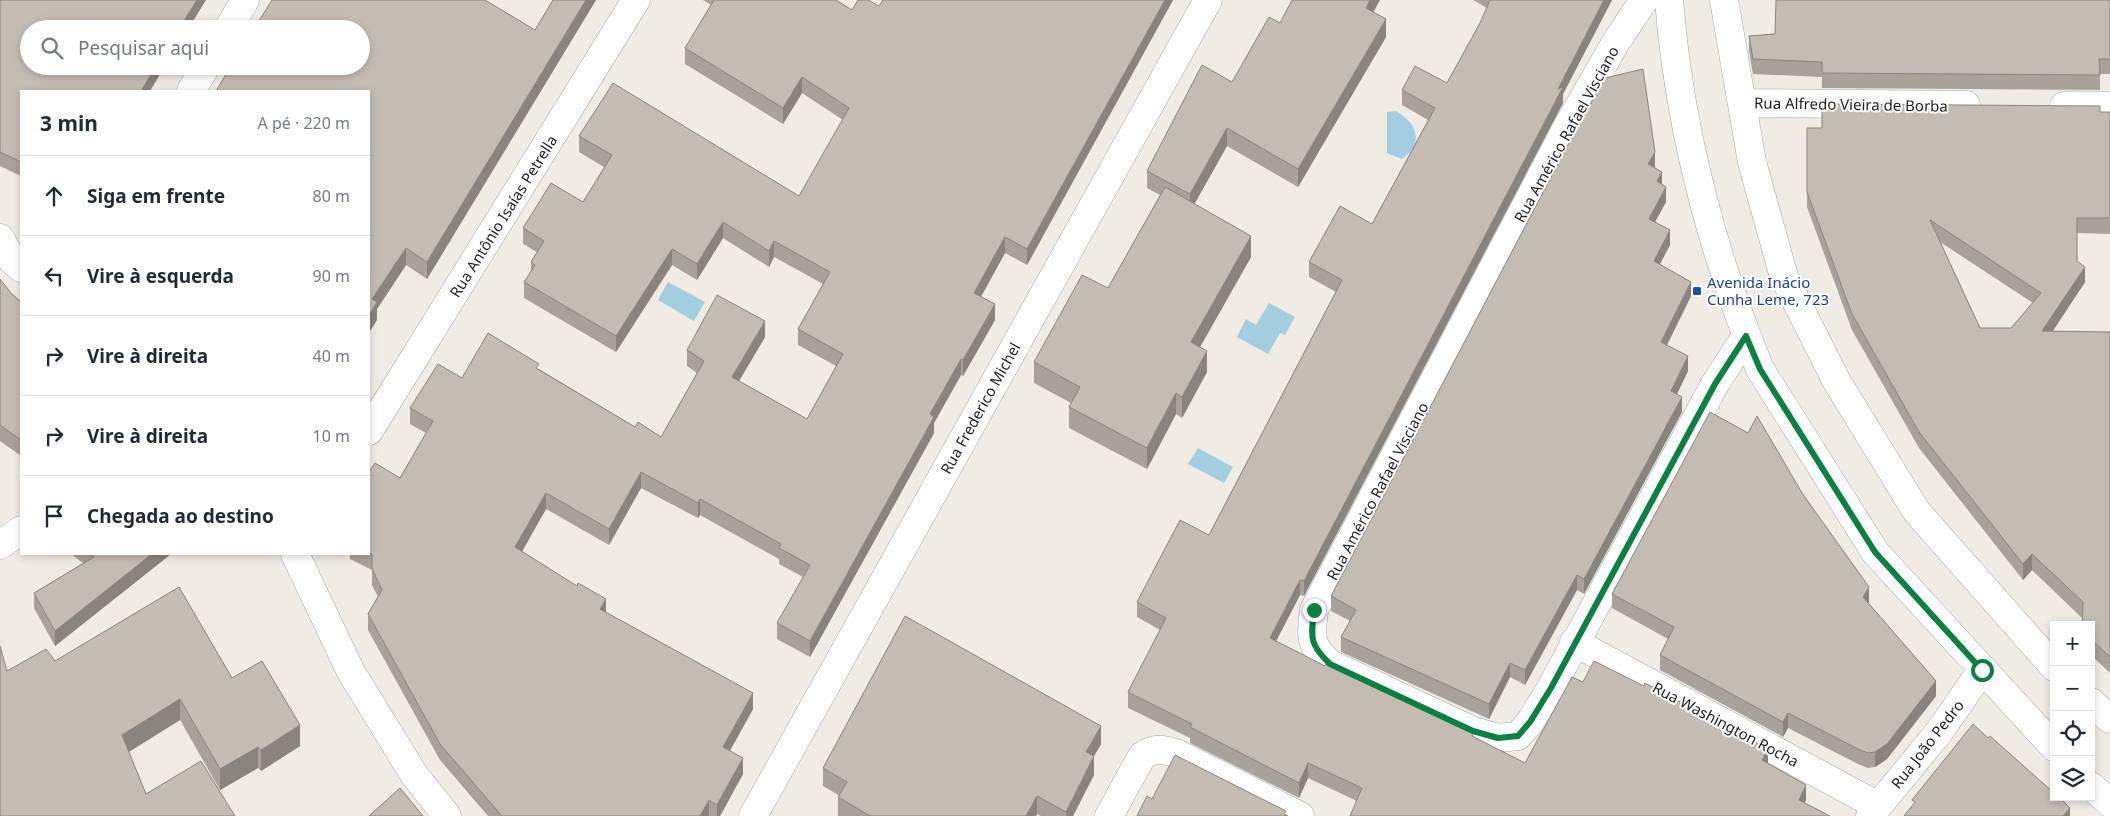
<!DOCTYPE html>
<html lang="pt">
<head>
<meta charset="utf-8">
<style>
	:root { --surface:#fff; --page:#f6f6f7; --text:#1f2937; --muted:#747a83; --line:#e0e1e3 }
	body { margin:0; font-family:"Noto Sans",sans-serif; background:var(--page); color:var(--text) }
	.controls { position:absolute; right:15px; bottom:15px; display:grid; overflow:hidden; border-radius:0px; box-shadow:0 2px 8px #0003 }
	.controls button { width:45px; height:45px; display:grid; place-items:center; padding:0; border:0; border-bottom:1px solid var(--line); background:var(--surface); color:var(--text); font:25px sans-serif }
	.stop { position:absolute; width:15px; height:15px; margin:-11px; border:4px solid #0b8043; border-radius:50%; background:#fff }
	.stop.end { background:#0b8043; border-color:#fff; box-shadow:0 1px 5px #0008 }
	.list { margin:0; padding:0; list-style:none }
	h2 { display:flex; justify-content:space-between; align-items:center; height:65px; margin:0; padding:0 20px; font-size:21px }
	h2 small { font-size:16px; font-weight:400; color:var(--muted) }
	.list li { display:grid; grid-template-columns:32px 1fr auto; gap:15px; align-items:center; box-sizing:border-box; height:80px; padding:0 20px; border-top:1px solid var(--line) }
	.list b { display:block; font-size:19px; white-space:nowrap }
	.list em { font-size:16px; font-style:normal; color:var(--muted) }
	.icon { flex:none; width:28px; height:28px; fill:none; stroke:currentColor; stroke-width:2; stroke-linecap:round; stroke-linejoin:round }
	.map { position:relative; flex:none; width:2110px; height:816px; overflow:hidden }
	.search { position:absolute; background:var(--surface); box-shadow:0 2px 8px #0003; left:20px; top:20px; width:350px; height:55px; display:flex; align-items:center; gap:12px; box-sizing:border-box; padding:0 18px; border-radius:28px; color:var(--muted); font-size:19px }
	.panel { position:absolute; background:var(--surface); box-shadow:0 2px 8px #0003; left:20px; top:90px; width:350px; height:465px; border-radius:0px }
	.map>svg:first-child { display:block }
	.water { fill:#a2cedf }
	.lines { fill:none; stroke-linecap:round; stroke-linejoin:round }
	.minor-casing { stroke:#a5a5a5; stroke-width:29 }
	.minor { stroke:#fff; stroke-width:28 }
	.wall { fill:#a9a29a; fill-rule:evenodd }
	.shaded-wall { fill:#89847d }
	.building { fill:#c4bcb3; stroke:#89847d; fill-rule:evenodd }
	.route { stroke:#0b8043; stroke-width:6 }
	.transit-dot { fill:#1a4fb4; stroke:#fff; stroke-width:2 }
	.labels { text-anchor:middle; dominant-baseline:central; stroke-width:4; stroke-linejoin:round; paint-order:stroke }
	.street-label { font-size:15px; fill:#1e1e1e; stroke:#fff }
	.transit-label { font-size:15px; fill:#164399; stroke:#fff; text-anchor:start }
</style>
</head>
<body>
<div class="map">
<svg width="2110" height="816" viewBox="0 0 2110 816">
	<rect width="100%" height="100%" fill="#f0ece4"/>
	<!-- water -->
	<path class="water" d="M1396,111C1417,123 1425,143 1402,159L1387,153V112Z
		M668,282L705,302L694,321L658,300Z
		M1269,303L1295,317L1285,335L1280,333L1268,354L1237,337L1246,319L1256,325Z
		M1198,448L1233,467L1224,483L1188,464Z"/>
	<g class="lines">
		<!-- minor casing -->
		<g class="minor-casing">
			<path id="minor" d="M1644,0L1616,42L1566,129L1314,610C1311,638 1309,644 1330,664L1473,731L1498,738L1518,736L1530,722L1551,688L1715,384L1746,336
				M1669,0C1679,126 1712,252 1760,369L1875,552L2054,747
				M1724,0L1752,162L1784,277L1837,382L1917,512L2054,667
				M228,29L245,0
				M191,91L206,66
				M1742,103L1966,105
				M2064,106H2110
				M0,238L12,260L21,268
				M369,431L636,0
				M0,545L21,530
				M295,554L351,672L415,776L447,816
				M1574,642L1878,806
				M2091,702L2110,719
				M2091,786L2110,803
				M753,816L1208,0
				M1109,816L1142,756C1155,747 1163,749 1178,754L1300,816
				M1870,816L1939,732L1982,670"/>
		</g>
		<!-- minor -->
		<use href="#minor" class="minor"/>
	</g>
	<!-- wall -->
	<path class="wall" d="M0,0H206L188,29H29L21,91V176L0,166Z
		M553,0H596L427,279L406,265L377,309V320L369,91L535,30Z
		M703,0H836L852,10L879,6L883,0H1173L1027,265L1005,253L981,297L995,320L963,376L961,375L934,423V433L810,657L777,639V623L803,577L779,564V559L700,515L698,518L641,488L609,545L546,509L522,552L606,613L753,709L730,751L743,774L720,816H488L440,760L368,630V614L378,597L372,585V570L350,559V554H369V472L400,478L426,433L410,424V408L462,378L539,369L635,427L661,437L697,373L687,366V350L765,337L739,381L807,419L836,366L798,345V329L823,284L774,257L769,267L723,238L697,280L672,265L616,352L524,298V282L531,271V262L537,252L523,244V228L583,202L604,167L579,152V136L799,196L843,120L802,93L783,124L685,64V48L711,5Z
		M1380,0L1373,12L1386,37L1298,187L1227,146L1194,204L1251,257L1200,347L1207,372L1182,418L1176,414L1147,469L1069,428V407L1071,403L1034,383V362L1108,288L1160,195L1147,188V171L1232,82L1280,23Z
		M1473,0H1612L1563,94V103L1304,596L1300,595L1276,641L1325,666L1474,737L1525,763L1583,682L1768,764L1806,800L1357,801L1308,778L1299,798L1190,743V738L1128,708V692L1160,630L1137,617V602L1209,535L1336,292L1309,277V262L1372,224L1428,120L1402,105V90L1447,83L1480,23L1487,8Z
		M2110,0V74H2100V90L1822,88V77L1753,74L1749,51V36Z
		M2100,112H2110V234L2077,233V261L2085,282L2053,331L2110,332V673L2091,655V625L2082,618L2032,570L2023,580L1919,448L1852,330L1807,207V128H1822ZM1940,242L2033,303L2011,328H1980Z
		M1655,167L1662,184L1666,202L1655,222L1670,245L1660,264L1691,296L1667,345L1688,371L1677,394L1682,412L1584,594L1577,590L1525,685L1510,677L1489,719L1341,652V637L1350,621L1331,611V596Z
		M0,279L11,293L21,302V456L0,441Z
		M1802,493L1869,602L1868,603L1936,696L1887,759L1875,767L1868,768L1858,764L1788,728L1783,737L1660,670V655L1668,639L1612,608V594Z
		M71,554H171L55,646L34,608V593L83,563Z
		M55,661L232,678L300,746L261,771L258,768L220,790L180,720L129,752L146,794L0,816L7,671Z
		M1101,744L1094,756V775L1073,816H1041L1037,814L1036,816H838V797L840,796L823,786V768Z"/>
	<!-- shaded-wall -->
	<path class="shaded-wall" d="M197,0H206L188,29H179Z
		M586,0H596L427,279V262Z
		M1165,0H1173L1027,265V249Z
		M1370,0H1380L1366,26V8Z
		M1604,0H1612L1563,94V103L1304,596V581Z
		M1386,19V37L1298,187V169Z
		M156,66H165L150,91H141Z
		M802,77V93L783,124V108Z
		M1227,128V146L1190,212V194Z
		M1655,152V167L1648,179V164Z
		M1662,172V186L1657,181Z
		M1666,187V202L1649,233V219Z
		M723,222V238L697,280V264Z
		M1670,230V245L1654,275V261Z
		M1251,236V257L1191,363V342Z
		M1005,237V253L974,309V293Z
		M774,241V257L769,267V251Z
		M406,248V265L377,309V320L369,333V315L372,299Z
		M672,249V265L616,352V336Z
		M2085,267V282L2042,347V331Z
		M1691,282V296L1661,357V342Z
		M995,304V320L963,376V360Z
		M765,321V337L732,393V377Z
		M1207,351V372L1182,418V397Z
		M1688,356V371L1671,406V391Z
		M961,359V375L934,423V433L810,657V641L930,414Z
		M1176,393V414L1147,469V448Z
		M1682,397V412L1584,594V579Z
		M641,472V488L609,545V529Z
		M546,493V509L515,563V547Z
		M700,499V515L698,518V503Z
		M152,554H171L55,646V631Z
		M2032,554V570L2023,580V564Z
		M1577,575V590L1525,685V670Z
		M1300,580V595L1270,653V638Z
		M1869,587V602L1863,612V597Z
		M606,599V615L600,609Z
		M1510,663V677L1489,719V704Z
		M1936,681V696L1887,759L1875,767V752Z
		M753,693V709L723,763V747Z
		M180,699V720L122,756V735Z
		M1788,713V728L1783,737V722Z
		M300,725V746L261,771V750Z
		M1101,726V744L1086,770V752Z
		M258,747V768L220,790V769Z
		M1768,749V764L1762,760Z
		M1094,756V775L1073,816H1066V812Z
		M743,758V774L720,816H717V805Z
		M1308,763V778L1299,798V783Z
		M1806,785V800L1799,815V800Z
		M1037,796V814L1036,816H1026Z
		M709,800V816H700Z
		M2070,808V816H2063Z"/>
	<!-- building -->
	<path class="building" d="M2,0H197L179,29H29V66H156L141,91H21V162L0,152V1Z
		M272,0H485L535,30L553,0H586L427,262L406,248L372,299L377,302L369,315V91H216L231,66H361V29H254Z
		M714,0H836L852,10L858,0H868L879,6L883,0H1165L1027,249L1005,237L974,293L995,304L963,360L961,359L930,414L934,417L810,641L777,623L810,565L779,548L781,544L700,499L698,503L641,472L609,529L546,493L515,547L577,586L578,583L606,599L600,609L753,693L723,747L743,758L717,805L709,800L700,816H502L440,744L368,614L382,590L372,569V554L369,553V472L375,463L400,478L433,421L410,408L438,364L462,378L488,333L539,364L536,368L635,427L638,422L661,437L704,361L687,350L717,295L765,321L732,377L807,419L843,354L798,329L830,272L774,241L769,251L723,222L697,264L672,249L616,336L524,282L535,265L531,262L544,241L523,228L551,183L583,202L612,155L579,136L613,83L799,196L849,108L802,77L783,108L685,48Z
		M1292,0H1370L1366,8L1386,19L1298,169L1227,128L1190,194L1147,171L1202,65L1232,82L1269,17L1280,23Z
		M1490,0H1604L1558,89L1563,87L1304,581L1300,580L1270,638L1325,666L1326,664L1474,732L1472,736L1525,763L1572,677L1583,682L1594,661L1644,686L1645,683L1768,749L1762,760L1806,785L1799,800L1830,816H1350L1362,788L1308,763L1299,783L1190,727L1192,724L1128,692L1166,618L1137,602L1180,520L1209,535L1342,280L1309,262L1340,206L1372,224L1435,108L1402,90L1415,66L1447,83L1480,23Z
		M1776,0H2110V59H2099L2100,75L1822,73V62L1753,59L1749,36L1775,34Z
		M1643,69L1655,152L1648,164L1662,172L1657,181L1666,187L1649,219L1670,230L1654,261L1691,282L1661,342L1688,356L1671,391L1682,397L1584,579L1577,575L1525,670L1510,663L1489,704L1341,637L1356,610L1331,596L1580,122L1605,78Z
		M1822,104L2100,106V112H2110V218H2077V261L2085,267L2042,331L2110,332V657L2091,639V625H2082L2083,602L2032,554L2023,564L1919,432L1852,314L1807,192V128H1822ZM1930,220L2041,293L2011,328H1980Z
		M1165,187L1251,236L1191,342L1207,351L1182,397L1176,393L1147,448L1069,407L1080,387L1034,362L1082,275L1108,288Z
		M0,279L11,293L21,302V440L0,425Z
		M1710,412L1748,433L1757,416L1802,493L1869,587L1863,597L1936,681L1887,744L1875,752L1868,753L1858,749L1788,713L1783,722L1660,655L1674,627L1612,594Z
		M90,554H152L55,631L34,593L94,557Z
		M179,587L232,678L262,661L300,725L261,750L258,747L220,769L180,699L122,735L146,794L201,761L235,816H0V646L7,671L46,649L55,661Z
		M905,616L1101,726L1086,752L1094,756L1066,812L1037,796L1026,816H870L838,797L847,782L823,768Z
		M1973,724L1988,738L1990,736L2054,793V797H2059L2070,808L2063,816H1904L1915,802L1912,800Z
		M1175,755L1286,811L1284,814L1288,816H1137L1147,796L1152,799Z
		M400,788L423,816H369Z"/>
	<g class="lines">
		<!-- route -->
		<path class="route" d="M1314,610C1311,638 1309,644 1330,664L1473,731L1498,738L1518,736L1530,722L1551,688L1715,384L1746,336L1760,369L1875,552L1982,670"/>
	</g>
	<!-- markers -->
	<rect class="transit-dot" x="1692" y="286" width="10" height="10" rx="2.5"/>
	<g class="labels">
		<!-- street labels -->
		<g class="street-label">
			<text transform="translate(1851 104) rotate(1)">Rua Alfredo Vieira de Borba</text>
			<text transform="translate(1566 134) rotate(-61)">Rua Américo Rafael Visciano</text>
			<text transform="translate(503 216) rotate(-58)">Rua Antônio Isaías Petrella</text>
			<text transform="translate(980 408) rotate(-61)">Rua Frederico Michel</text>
			<text transform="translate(1377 491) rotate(-62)">Rua Américo Rafael Visciano</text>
			<text transform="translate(1726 724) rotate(28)">Rua Washington Rocha</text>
			<text transform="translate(1927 744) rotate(-52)">Rua João Pedro</text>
		</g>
		<!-- transit labels -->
		<g class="transit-label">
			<text x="1707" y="282">Avenida Inácio<tspan x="1707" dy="17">Cunha Leme, 723</tspan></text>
		</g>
	</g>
</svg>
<div class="controls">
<button>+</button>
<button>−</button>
<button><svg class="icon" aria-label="locate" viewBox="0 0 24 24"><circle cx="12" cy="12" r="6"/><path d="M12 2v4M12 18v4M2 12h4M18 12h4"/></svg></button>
<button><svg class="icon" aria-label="layers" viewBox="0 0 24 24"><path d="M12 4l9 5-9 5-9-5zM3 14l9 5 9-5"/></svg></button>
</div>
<div class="stop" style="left:1982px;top:670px"></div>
<div class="stop end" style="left:1314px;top:610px"></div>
<div class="search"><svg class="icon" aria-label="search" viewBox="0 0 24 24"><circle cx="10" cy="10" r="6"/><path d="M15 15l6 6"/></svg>Pesquisar aqui</div>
<section class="panel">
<h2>3 min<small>A pé · 220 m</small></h2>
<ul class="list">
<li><svg class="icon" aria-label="ahead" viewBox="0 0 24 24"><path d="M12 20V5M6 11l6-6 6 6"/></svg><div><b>Siga em frente</b></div><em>80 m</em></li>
<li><svg class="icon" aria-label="left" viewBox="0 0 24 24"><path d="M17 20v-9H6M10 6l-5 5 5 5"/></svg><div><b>Vire à esquerda</b></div><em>90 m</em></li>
<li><svg class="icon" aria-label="right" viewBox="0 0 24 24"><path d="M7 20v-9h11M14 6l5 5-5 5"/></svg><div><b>Vire à direita</b></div><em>40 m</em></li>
<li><svg class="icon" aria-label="right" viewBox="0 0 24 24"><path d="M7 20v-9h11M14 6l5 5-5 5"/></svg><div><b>Vire à direita</b></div><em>10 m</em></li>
<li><svg class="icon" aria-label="arrive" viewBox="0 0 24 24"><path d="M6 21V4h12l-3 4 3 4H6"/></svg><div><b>Chegada ao destino</b></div></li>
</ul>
</section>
</div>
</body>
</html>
